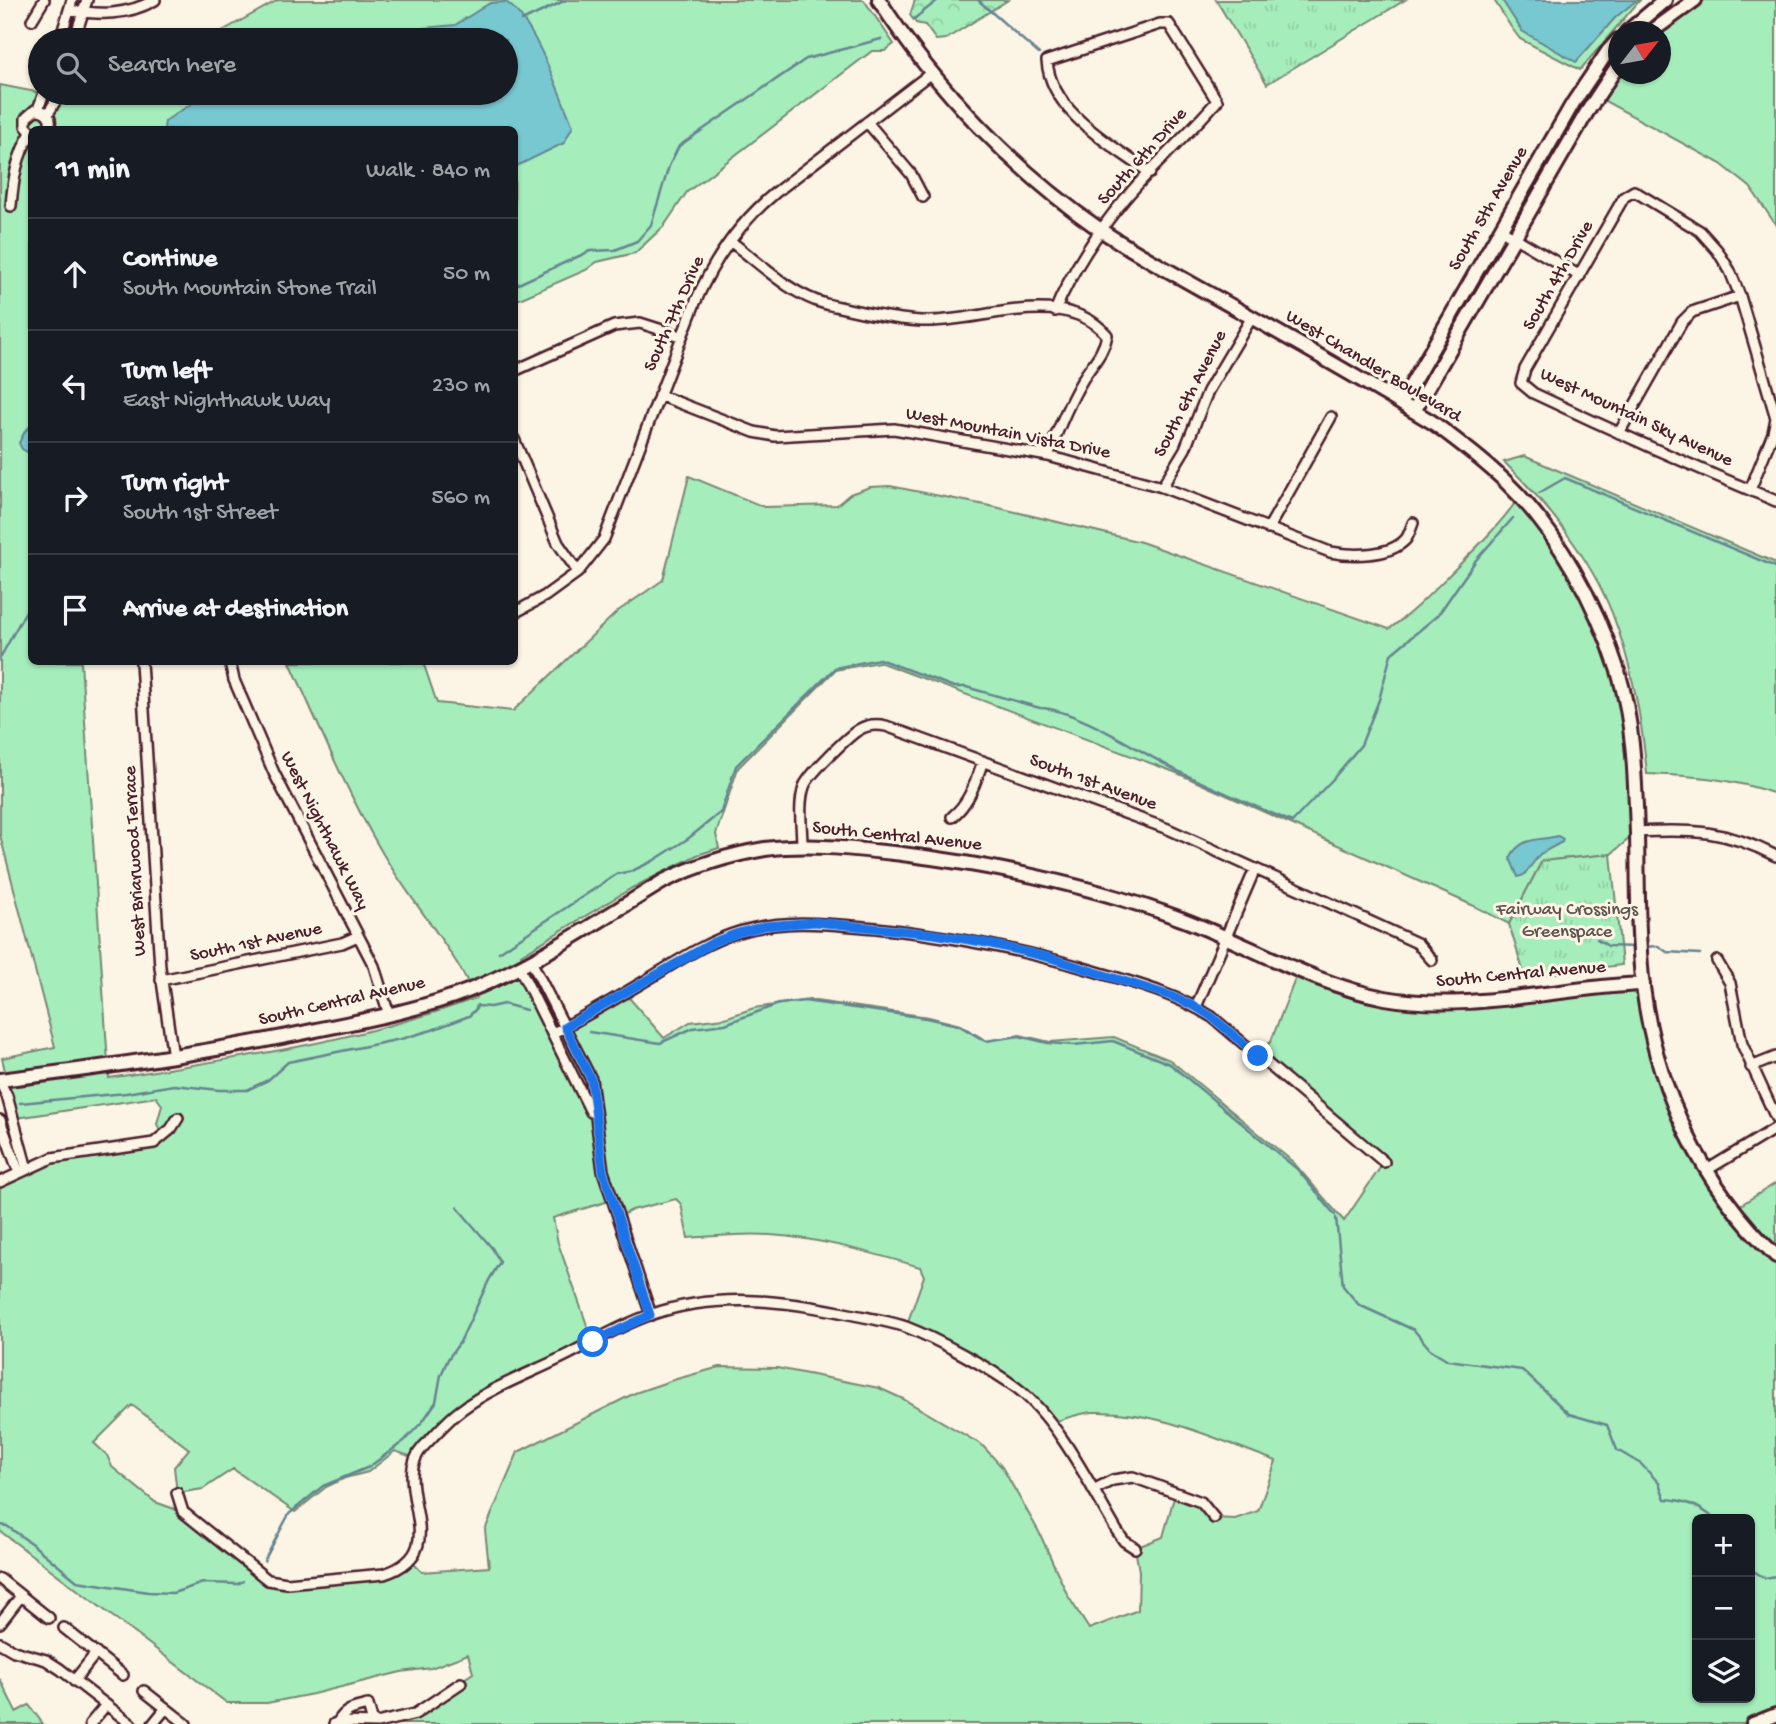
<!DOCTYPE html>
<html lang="en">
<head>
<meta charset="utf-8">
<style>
	:root { --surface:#171b24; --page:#242831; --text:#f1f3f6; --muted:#9ea1a6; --line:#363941 }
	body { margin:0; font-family:"Gochi Hand",sans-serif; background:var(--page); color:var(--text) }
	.controls { position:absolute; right:21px; bottom:21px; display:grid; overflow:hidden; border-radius:10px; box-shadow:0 2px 5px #0004 }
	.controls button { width:63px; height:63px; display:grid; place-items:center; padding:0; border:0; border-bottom:2px solid var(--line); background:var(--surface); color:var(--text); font:35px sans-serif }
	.compass { position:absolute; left:1608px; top:21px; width:63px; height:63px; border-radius:50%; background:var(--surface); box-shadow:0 2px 5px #0004; rotate:59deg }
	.stop { position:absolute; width:21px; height:21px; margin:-16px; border:5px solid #1a73e8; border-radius:50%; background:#fff }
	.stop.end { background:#1a73e8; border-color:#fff; box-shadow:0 2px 7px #0008 }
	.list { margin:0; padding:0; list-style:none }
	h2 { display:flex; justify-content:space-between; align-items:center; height:91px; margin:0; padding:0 28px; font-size:30px }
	h2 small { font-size:23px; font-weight:400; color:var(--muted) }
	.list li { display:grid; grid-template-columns:46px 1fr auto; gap:21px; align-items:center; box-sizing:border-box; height:112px; padding:0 28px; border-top:2px solid var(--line) }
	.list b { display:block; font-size:26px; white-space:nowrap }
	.list p { margin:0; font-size:23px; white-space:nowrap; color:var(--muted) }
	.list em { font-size:23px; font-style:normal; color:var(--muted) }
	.icon { flex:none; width:38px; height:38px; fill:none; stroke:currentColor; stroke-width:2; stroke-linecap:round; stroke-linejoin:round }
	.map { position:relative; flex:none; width:1776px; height:1724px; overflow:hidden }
	.search { position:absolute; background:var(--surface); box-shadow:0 2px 5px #0004; left:28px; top:28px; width:490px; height:77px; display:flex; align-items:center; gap:18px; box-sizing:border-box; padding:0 24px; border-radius:38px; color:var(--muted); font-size:26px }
	.panel { position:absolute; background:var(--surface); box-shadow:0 2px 5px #0004; left:28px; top:126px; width:490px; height:539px; border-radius:10px }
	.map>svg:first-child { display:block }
	.grass { fill:#a5eebc; stroke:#788674; stroke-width:2; fill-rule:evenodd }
	.forest { fill:url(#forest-crowns); stroke:#788674; stroke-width:2 }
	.park { fill:url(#park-tufts); stroke:#788674; stroke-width:2 }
	.water { fill:#78c8d2; stroke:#66848f; stroke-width:2 }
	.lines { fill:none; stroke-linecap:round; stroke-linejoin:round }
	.stream { stroke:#66848f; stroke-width:2.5 }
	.street-casing { stroke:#4a1f2b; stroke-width:14 }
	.secondary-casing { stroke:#4a1f2b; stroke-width:18 }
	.street { stroke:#fcf5e5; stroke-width:9 }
	.secondary { stroke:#fcf5e5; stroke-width:12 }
	.route { stroke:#1a73e8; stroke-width:9 }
	.labels { text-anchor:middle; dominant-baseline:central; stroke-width:6; stroke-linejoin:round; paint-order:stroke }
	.street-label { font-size:19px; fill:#4a1f2b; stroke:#fcf5e5 }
	.park-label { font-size:19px; fill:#61534f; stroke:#fcf5e5 }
</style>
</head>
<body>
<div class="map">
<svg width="1776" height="1724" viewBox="0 0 1776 1724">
	<defs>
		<pattern id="forest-crowns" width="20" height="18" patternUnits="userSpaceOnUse" patternTransform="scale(1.75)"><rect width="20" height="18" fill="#a5eebc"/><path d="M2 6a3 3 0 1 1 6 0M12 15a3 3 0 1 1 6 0" fill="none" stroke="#90cca2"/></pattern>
		<pattern id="park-tufts" width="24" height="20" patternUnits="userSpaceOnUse" patternTransform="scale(1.75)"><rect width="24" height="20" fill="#a5eebc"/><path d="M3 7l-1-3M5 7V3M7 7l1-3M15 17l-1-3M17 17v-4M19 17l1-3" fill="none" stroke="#90cca2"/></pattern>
	</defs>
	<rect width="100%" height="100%" fill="#fcf5e5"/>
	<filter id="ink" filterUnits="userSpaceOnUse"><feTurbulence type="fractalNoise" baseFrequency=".0143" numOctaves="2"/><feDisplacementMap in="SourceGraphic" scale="14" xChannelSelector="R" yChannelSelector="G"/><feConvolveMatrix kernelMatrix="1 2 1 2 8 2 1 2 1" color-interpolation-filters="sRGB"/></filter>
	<g filter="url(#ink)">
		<!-- grass -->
		<path class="grass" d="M278,0H864L894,44L885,51H872L687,192L664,226L635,253L597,262L586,270L515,301L514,130H32V662H81L109,1078C233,1059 358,1042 476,998C451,945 412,903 383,854C347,793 319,726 290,662H423L437,703L513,711L618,611L663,580L689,476L764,507L837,505L850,494L870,487L890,486L995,507L1141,542L1389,629C1412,613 1431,593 1450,574C1475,549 1500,525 1520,496L1563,554L1618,672L1637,832L1611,854L1542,861L1509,924L1474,906L1177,773L879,662L835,670L738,768L716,834L719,848L697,855L632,888L521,955L559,1030L625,993L664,1038L690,1022L725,1018L754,1008L809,1000L929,1017L960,1025L987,1041L1020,1035L1050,1042L1114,1037L1170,1060L1293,1162L1344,1221L1384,1162L1258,1056L1271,1041L1299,969L1405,1001L1643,984L1674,1107L1734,1209L1776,1183V1715L1753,1724H334L405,1717L473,1673L468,1654L431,1668L401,1672L313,1694L267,1703H227L0,1531V1182L52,1158L153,1143L162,1136L157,1124L162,1105L156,1097L16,1118L2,1058L55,1047L0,835V85L51,95L53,93H506V40H206ZM676,1199L681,1204L688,1238C715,1236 743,1233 770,1235C820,1238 872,1253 920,1267L924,1276L906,1327L1018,1389L1051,1423C1064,1419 1079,1413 1093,1412C1157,1410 1218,1440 1276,1461L1258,1511L1235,1519L1214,1518L1201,1502L1179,1493L1173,1501L1163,1537L1135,1548L1139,1571L1138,1610L1089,1629L1068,1596L1039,1532L1002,1467L982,1445L903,1399L879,1388L777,1368L720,1367L673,1380L635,1393L518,1452L485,1530L489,1567L422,1572L410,1560L384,1574L268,1580L183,1512L155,1502L112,1467L107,1455L94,1443L132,1405L189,1449L174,1467L177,1493L203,1489L233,1469L295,1512L326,1487L345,1478L368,1472L395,1451L415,1458L459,1411L593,1342L558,1243L553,1218L612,1200L618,1217L632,1210ZM1697,1519H1750V1698H1697Z
			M1494,0H1640L1580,70L1520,39L1511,27Z
			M1705,0H1776V225L1750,187L1721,164L1601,99L1620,74H1660V32L1683,13Z
			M1524,456L1776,563V794C1730,778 1695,776 1647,774C1642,720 1632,664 1612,613C1591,559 1546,502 1504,462Z
			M0,1679L16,1712L29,1705L43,1724H0Z"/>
		<!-- forest -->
		<path class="forest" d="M915,0H1008L946,39L936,40L925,25L916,23L910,15Z"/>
		<!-- park -->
		<path class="park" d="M1216,0H1405L1267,84Z
			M1611,854L1622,965L1525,977L1509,924L1542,861Z"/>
		<!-- water -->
		<path class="water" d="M1502,0H1637L1616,17L1576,62L1522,31Z
			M506,2C535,21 559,94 573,126L564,143L515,167L514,130L164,129L165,121L208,93H506V40H377L424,28L455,25L490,3Z
			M31,426V454L22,449L19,443L25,431Z
			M1558,836L1563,839L1562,842L1540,854L1524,875L1518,877L1510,858C1521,836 1538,841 1558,836Z"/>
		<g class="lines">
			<!-- stream -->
			<path class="stream" d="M978,0L1039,54
				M914,19L938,0
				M522,21L566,0
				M514,286L590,251L615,250L637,241L651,225L669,166L679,146L806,59L881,39
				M1539,493L1565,478L1776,567
				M0,658L32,600
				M1597,939L1608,946L1636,947
				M1643,947L1658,946L1667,952L1700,954
				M499,952L617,874L632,871L653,861L689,838L721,812L736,766L835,668L879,659L954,687H966L1040,708C1077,709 1143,754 1180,772C1217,790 1255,806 1292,822L1332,780L1361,745L1379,700L1391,654L1438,615L1476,560L1513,518
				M478,1006L490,1007L504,1004L526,1010
				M589,1032L660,1043L693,1028L725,1024L779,1004L804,1001L926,1018L958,1025L985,1041L1019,1036L1048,1043L1074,1045L1113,1041L1170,1064L1297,1169L1335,1215
				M20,1103L126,1093L174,1085L219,1090H247L268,1080L288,1062L401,1039L432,1030L469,1016L476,1009L477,1005
				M1336,1218L1343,1286L1359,1305L1414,1330L1430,1349L1448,1360L1522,1370L1569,1414L1607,1425L1617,1450L1641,1464L1659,1483L1665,1499C1685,1500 1699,1506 1715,1519
				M0,1525L7,1526L32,1544L77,1581L148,1592L173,1593L203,1583L238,1584L243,1581
				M264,1561L289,1514L323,1486L369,1467L404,1441L423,1421L436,1402L441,1375L448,1359L460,1342L489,1280L500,1262L492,1248L457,1207
				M1750,1569L1765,1578L1776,1576"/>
			<!-- street casing -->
			<g class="street-casing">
				<path id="street" d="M69,10C100,15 126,16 155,0
					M32,20L44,0
					M60,40L72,0
					M74,40L87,0
					M38,109L44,93
					M48,114L60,93
					M867,122L911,174L923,197
					M32,133L26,126V118L35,110C47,109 54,119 48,130
					M11,206C13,180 17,155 31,133
					M1500,229L1580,276
					M730,241C760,263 789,294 826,304C857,311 889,319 921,321C977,324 1064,284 1107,335C1104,353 1092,364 1083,379C1068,404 1058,429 1048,456
					M1055,311C1070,274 1098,231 1124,200C1153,165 1188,135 1217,101L1169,24H1160L1047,61C1051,113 1112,145 1150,173
					M514,371L614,326L640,323L681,336
					M659,395L754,432L775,436L894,429L1048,456L1162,487L1330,552C1351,556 1390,557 1406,539C1409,535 1411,528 1413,523
					M1619,433L1682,322L1692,312L1740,296
					M514,439L558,543L578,572
					M1162,487L1185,449L1208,391L1252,317
					M1750,490L1773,433L1776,418L1740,296L1730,271L1717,250L1700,231L1634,191L1624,197L1525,369L1521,383L1533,393C1613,431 1694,467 1776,501
					M1268,529L1331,417
					M514,613L545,596L578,572L604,539L695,303C713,261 739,223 775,193L931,73
					M141,662L160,967L173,1057
					M230,662L234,680L274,773L374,966L389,1015
					M952,817C970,802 975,783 983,761
					M1637,832C1693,829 1725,830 1776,856
					M802,846C802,827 798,806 804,787C807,776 849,735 860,729C869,724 877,724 886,726L1168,829L1417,943L1432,960
					M531,961L591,1079L603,1171L651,1315
					M1717,961L1730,983L1742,1044L1776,1118
					M519,967L591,1112
					M161,980L342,943L358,936
					M1196,1007L1255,869
					M553,1033C584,1017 615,999 645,981C675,963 705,942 739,932C785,918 829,924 876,928C954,936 1029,951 1104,974C1141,985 1179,996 1212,1017L1384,1162
					M1751,1067L1776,1057
					M0,1082L7,1096L27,1169
					M0,1120L19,1173
					M1707,1170L1776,1128
					M0,1182L52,1158L154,1143L171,1129L178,1118
					M1093,1490L1113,1480L1133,1477L1201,1502L1214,1518
					M177,1493L183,1512L268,1580L287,1583L384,1574C458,1550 387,1486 423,1447C435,1435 447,1420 461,1410C490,1388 526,1375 559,1359C590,1344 618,1326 650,1315C715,1292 783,1300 849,1314C868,1318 888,1321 906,1327C937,1339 990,1368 1017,1388C1058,1419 1091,1487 1117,1531L1124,1541L1135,1548
					M0,1579L49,1618
					M0,1623L21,1596
					M64,1628L123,1675
					M0,1643L14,1651L46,1660L60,1669L131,1724
					M74,1681L96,1653
					M144,1691L186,1724
					M338,1722C345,1709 355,1708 368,1705L373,1723
					M90,1724L106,1705
					M153,1724L166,1708
					M334,1724L338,1722L377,1723L415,1714L461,1683"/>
			</g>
			<!-- secondary casing -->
			<g class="secondary-casing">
				<path id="secondary" d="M879,0C936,89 1015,171 1102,231C1145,259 1191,283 1235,308C1301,345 1367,383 1432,422C1458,441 1483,460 1506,482C1558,532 1596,603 1618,671C1634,724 1635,779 1637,833C1638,882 1637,939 1643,987C1656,1088 1701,1185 1776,1256
					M1627,32L1665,0
					M1651,32L1695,0
					M1401,403L1573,103L1608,51L1618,40
					M1414,411L1587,112L1618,65
					M0,1080C108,1067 214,1052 321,1029C371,1019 422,1009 470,990C539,962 601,919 664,881C697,865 729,855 765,849C810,843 857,849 902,854C999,866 1091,885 1184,920C1250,945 1315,985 1385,998C1470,1013 1558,987 1643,984
					M1753,1724L1776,1715"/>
			</g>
			<!-- street -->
			<use href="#street" class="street"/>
			<!-- secondary -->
			<use href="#secondary" class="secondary"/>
		</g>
	</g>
	<g class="lines" filter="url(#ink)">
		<!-- route -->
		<path class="route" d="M593,1342L650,1315L603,1171L591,1079L565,1027L714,942L738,933L765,926L815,922L934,934L987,943L1051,958L1171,996L1196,1007L1212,1017L1258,1056"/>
	</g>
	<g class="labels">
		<!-- street labels -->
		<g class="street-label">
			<text transform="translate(1143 157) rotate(-48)">South 6th Drive</text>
			<text transform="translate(1489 209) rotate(-60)">South 5th Avenue</text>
			<text transform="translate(1559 276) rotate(-60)">South 4th Drive</text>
			<text transform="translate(675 314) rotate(-66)">South 7th Drive</text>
			<text transform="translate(1373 367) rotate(31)">West Chandler Boulevard</text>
			<text transform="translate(1191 394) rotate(-63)">South 6th Avenue</text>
			<text transform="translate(1636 418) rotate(25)">West Mountain Sky Avenue</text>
			<text transform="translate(1008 434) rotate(11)">West Mountain Vista Drive</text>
			<text transform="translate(1093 783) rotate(20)">South 1st Avenue</text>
			<text transform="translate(324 831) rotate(63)">West Nighthawk Way</text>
			<text transform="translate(897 837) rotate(6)">South Central Avenue</text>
			<text transform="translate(136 861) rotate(-93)">West Briarwood Terrace</text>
			<text transform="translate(256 943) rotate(-12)">South 1st Avenue</text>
			<text transform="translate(1521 975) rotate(-5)">South Central Avenue</text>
			<text transform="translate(342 1002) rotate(-13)">South Central Avenue</text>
		</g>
		<!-- park labels -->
		<g class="park-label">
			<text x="1567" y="910">Fairway Crossings<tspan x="1567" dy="22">Greenspace</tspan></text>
		</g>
	</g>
</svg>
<div class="controls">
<button>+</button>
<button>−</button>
<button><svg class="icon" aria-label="layers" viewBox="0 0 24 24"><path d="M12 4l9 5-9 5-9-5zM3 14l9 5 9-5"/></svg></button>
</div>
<svg class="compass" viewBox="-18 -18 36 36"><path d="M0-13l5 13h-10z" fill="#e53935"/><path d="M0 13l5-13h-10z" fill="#9ea1a6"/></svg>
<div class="stop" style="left:593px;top:1342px"></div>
<div class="stop end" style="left:1258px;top:1056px"></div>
<div class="search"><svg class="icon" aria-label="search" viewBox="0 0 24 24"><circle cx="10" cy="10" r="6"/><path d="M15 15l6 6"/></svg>Search here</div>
<section class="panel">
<h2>11 min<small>Walk · 840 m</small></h2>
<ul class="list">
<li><svg class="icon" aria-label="ahead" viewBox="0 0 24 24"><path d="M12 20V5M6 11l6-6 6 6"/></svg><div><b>Continue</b><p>South Mountain Stone Trail</p></div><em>50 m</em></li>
<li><svg class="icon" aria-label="left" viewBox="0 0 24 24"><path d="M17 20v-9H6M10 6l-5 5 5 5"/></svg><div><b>Turn left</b><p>East Nighthawk Way</p></div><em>230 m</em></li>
<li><svg class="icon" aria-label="right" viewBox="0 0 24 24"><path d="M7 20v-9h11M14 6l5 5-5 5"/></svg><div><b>Turn right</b><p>South 1st Street</p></div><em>560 m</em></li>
<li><svg class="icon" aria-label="arrive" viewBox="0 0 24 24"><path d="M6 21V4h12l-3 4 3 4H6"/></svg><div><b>Arrive at destination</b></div></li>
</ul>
</section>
</div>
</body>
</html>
